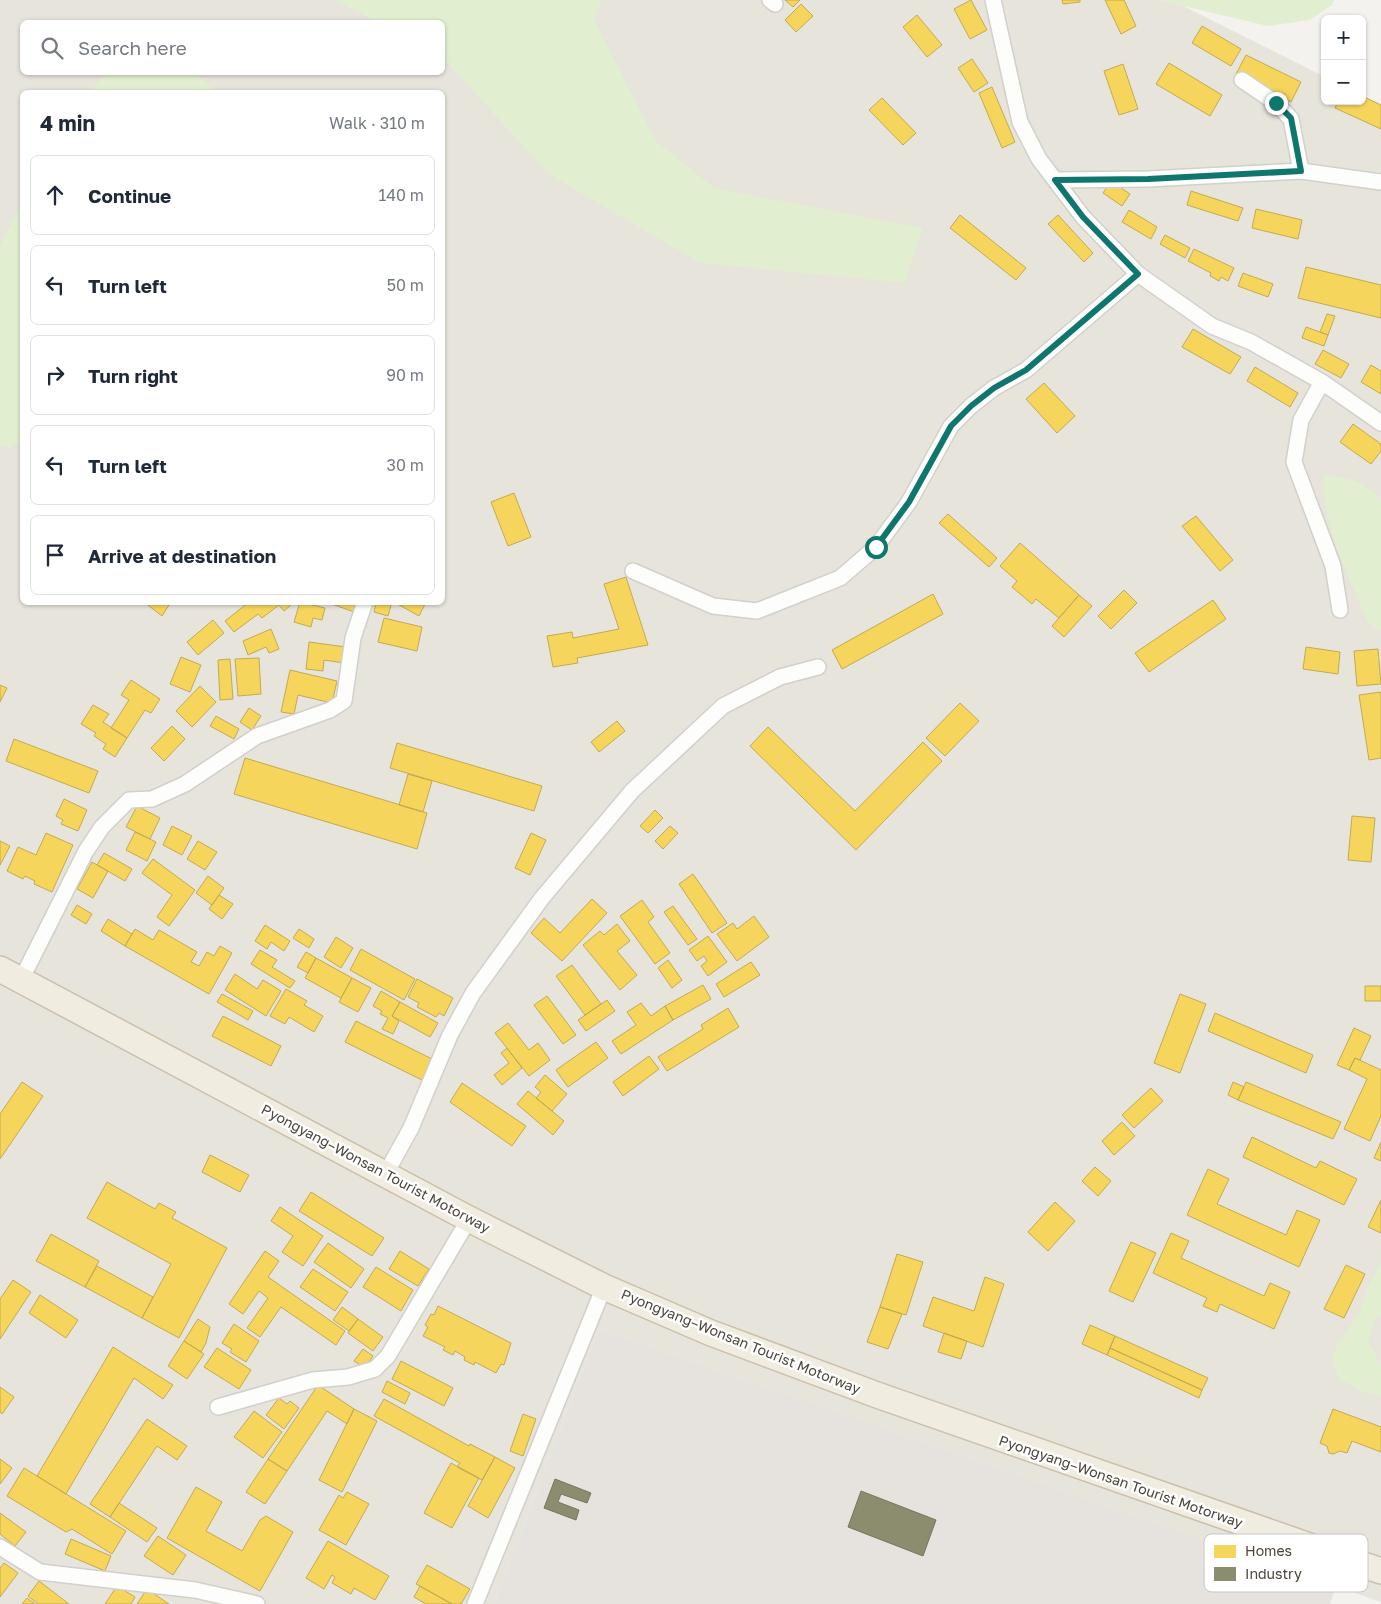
<!DOCTYPE html>
<html lang="en">
<head>
<meta charset="utf-8">
<style>
	:root { --surface:#fff; --page:#f6f6f7; --text:#1f2937; --muted:#747a83; --line:#e0e1e3 }
	body { margin:0; font-family:"Golos Text",sans-serif; background:var(--page); color:var(--text) }
	.controls { position:absolute; right:15px; top:15px; display:grid; overflow:hidden; border-radius:8px; box-shadow:0 1px 4px #0004 }
	.controls button { width:45px; height:45px; display:grid; place-items:center; padding:0; border:0; border-bottom:1px solid var(--line); background:var(--surface); color:var(--text); font:25px sans-serif }
	.stop { position:absolute; width:15px; height:15px; margin:-11px; border:4px solid #0f766e; border-radius:50%; background:#fff }
	.stop.end { background:#0f766e; border-color:#fff; box-shadow:0 1px 5px #0008 }
	.list { margin:0; padding:0; list-style:none }
	h2 { display:flex; justify-content:space-between; align-items:center; height:65px; margin:0; padding:0 20px; font-size:21px }
	h2 small { font-size:16px; font-weight:400; color:var(--muted) }
	.list li { display:grid; grid-template-columns:32px 1fr auto; gap:15px; align-items:center; box-sizing:border-box; height:80px; margin:0 10px 10px; padding:0 10px; border:1px solid var(--line); border-radius:8px }
	.list b { display:block; font-size:19px; white-space:nowrap }
	.list em { font-size:16px; font-style:normal; color:var(--muted) }
	.icon { flex:none; width:28px; height:28px; fill:none; stroke:currentColor; stroke-width:2; stroke-linecap:round; stroke-linejoin:round }
	.map { position:relative; flex:none; width:1381px; height:1604px; overflow:hidden }
	.search { position:absolute; background:var(--surface); box-shadow:0 1px 4px #0004; left:20px; top:20px; width:425px; height:55px; display:flex; align-items:center; gap:12px; box-sizing:border-box; padding:0 18px; border-radius:8px; color:var(--muted); font-size:19px }
	.panel { position:absolute; background:var(--surface); box-shadow:0 1px 4px #0004; left:20px; top:90px; width:425px; height:515px; border-radius:8px }
	.map>svg:first-child { display:block }
	.residential { fill:#e7e4dc; fill-rule:evenodd }
	.industrial { fill:#e6e2de }
	.green { fill:#e1eecf }
	.homes { fill:#f6d55c; stroke:#c3aa52 }
	.industry { fill:#8c8c6e; stroke:#78765e }
	.lines { fill:none; stroke-linecap:round; stroke-linejoin:round }
	.minor-casing { stroke:#d2d0cb; stroke-width:18 }
	.trunk-casing { stroke:#ccbfa9; stroke-width:28 }
	.minor { stroke:#fdfdfc; stroke-width:15 }
	.trunk { stroke:#f0ece0; stroke-width:25 }
	.route { stroke:#0f766e; stroke-width:6 }
	.labels { text-anchor:middle; dominant-baseline:central; stroke-width:5; stroke-linejoin:round; paint-order:stroke }
	.street-label { font-size:14px; fill:#4b4439; stroke:#fff }
	.key { fill:#fff; stroke:#c9c7c4; stroke-width:1 }
	.key-label { font-size:14px; fill:#4b4439 }
</style>
</head>
<body>
<div class="map">
<svg width="1381" height="1604" viewBox="0 0 1381 1604">
	<rect width="100%" height="100%" fill="#f4f2ee"/>
	<!-- residential -->
	<path class="residential" d="M0,0H1171L1325,77V101H1362V96L1381,105V1602L599,1329L494,1604H0ZM22,22H442V72H22ZM22,92H442V602H22Z"/>
	<!-- industrial -->
	<path class="industrial" d="M599,1329L1336,1586L1330,1604H494Z"/>
	<!-- green -->
	<path class="green" d="M334,0H601L594,19L656,141L714,188L923,228L905,283L700,263L550,175L443,58L442,22H378Z
		M1158,0H1334L1332,5L1310,20L1268,26Z
		M107,73H195L216,92H90Z
		M22,202V442L9,448L0,445V245Z
		M1323,475C1348,477 1363,480 1381,500V631L1368,623C1348,574 1323,528 1323,475Z
		M1381,1262V1316L1376,1317L1368,1341L1381,1365V1396L1361,1391L1338,1378L1332,1354L1360,1311L1368,1287Z"/>
	<!-- homes -->
	<path class="homes" d="M785,0H800L793,7Z
		M971,0L987,30L970,39L954,9Z
		M1062,0H1080V2L1063,4Z
		M1105,0H1124L1136,26L1121,34Z
		M801,4L813,16L796,32L785,20Z
		M917,15L942,45L927,57L903,27Z
		M1202,26L1241,49L1231,66L1192,43Z
		M1246,55L1301,82L1291,102L1236,74Z
		M972,59L988,83L974,92L958,68Z
		M1169,63L1222,95L1210,116L1156,84Z
		M1123,64L1138,109L1119,115L1104,71Z
		M992,87L1015,142L1002,148L979,93Z
		M1362,96L1381,105V129L1335,108L1338,101H1362Z
		M882,98L916,133L903,145L869,110Z
		M1111,181L1130,194L1122,206L1103,193Z
		M1191,191L1243,208L1238,221L1187,205Z
		M1256,209L1302,220L1298,239L1252,228Z
		M1129,210L1157,227L1151,239L1122,222Z
		M960,215L1026,268L1016,280L950,228Z
		M1058,215L1093,253L1084,262L1048,224Z
		M1165,235L1190,248L1185,258L1160,244Z
		M1194,249L1234,268L1228,281L1221,277L1219,281L1210,276L1211,273L1188,261Z
		M1306,267L1381,285V318L1298,298Z
		M1243,273L1273,284L1268,297L1238,286Z
		M1327,314L1335,316L1328,335L1320,332Z
		M1306,327L1328,335L1324,346L1302,338Z
		M1193,329L1241,357L1230,374L1182,347Z
		M1323,350L1349,364L1341,378L1315,364Z
		M1371,365L1381,371V394L1361,382Z
		M1255,367L1298,393L1290,407L1247,381Z
		M1044,383L1075,416L1057,433L1026,399Z
		M1353,424L1381,444V451L1371,464L1340,442Z
		M514,493L531,537L508,546L491,502Z
		M948,514L997,558L989,567L939,523Z
		M1196,516L1233,560L1220,571L1182,526Z
		M1020,543L1079,595L1059,618L1036,599L1032,604L1012,587L1017,581L1000,566Z
		M626,577L648,645L577,658L578,663L553,667L547,636L572,632L573,638L619,629L604,584Z
		M1124,590L1137,603L1111,629L1098,616Z
		M933,594L943,614L842,669L832,650Z
		M1079,595L1092,606L1064,637L1052,626Z
		M1213,600L1226,619L1149,672L1135,653Z
		M144,602H171L162,616Z
		M249,602H291L292,604L284,611L279,605L262,618L258,614L234,632L225,621Z
		M300,602L325,608L322,620L313,618L311,627L294,622Z
		M326,602H361L357,613Z
		M376,602H392L388,616L374,612Z
		M394,602H426L419,616Z
		M384,618L422,627L417,651L378,642Z
		M213,620L224,633L198,655L187,642Z
		M271,629L279,649L269,653L266,647L248,655L243,641Z
		M309,642L346,647L344,663L324,660L323,671L306,669Z
		M1306,647L1340,652L1338,674L1303,669Z
		M1378,649L1381,684L1357,686L1354,651Z
		M181,657L201,665L190,692L170,684Z
		M259,658L261,694L238,696L235,659Z
		M230,659L233,699L220,700L218,660Z
		M290,670L337,681L332,703L298,695L294,714L281,712Z
		M131,680L160,699L151,713L145,710L127,738L111,728L129,700L121,695Z
		M0,685L7,688L0,702Z
		M200,686L216,702L192,727L176,711Z
		M1381,692V758L1369,760L1359,695Z
		M960,703L979,721L945,756L926,738Z
		M93,705L109,714L103,722L127,738L115,757L103,749L106,744L94,736L96,733L81,724Z
		M249,708L261,716L252,730L240,722Z
		M216,716L239,729L234,739L210,726Z
		M617,721L625,731L599,752L591,742Z
		M172,726L185,739L164,761L151,748Z
		M768,727L855,811L923,742L942,761L856,850L750,746Z
		M14,739L98,771L89,793L6,761Z
		M397,743L542,786L534,811L390,768Z
		M245,758L427,813L417,849L234,794Z
		M408,774L432,781L423,812L399,805Z
		M64,799L87,810L78,831L61,824L63,820L56,816Z
		M137,806L160,818L150,839L126,827Z
		M655,810L663,818L648,833L640,826Z
		M1352,816L1375,818L1371,862L1348,860Z
		M172,826L192,836L182,855L163,845Z
		M670,826L678,833L663,849L655,841Z
		M135,832L156,842L147,861L126,850Z
		M46,833L73,845L52,892L34,884L35,881L25,876L23,879L7,871L18,847L36,855Z
		M531,833L546,840L530,875L515,868Z
		M0,841L10,846L0,865Z
		M198,841L217,852L205,870L187,859Z
		M104,853L132,869L125,881L97,865Z
		M153,859L195,890L169,926L157,917L172,895L142,873Z
		M92,862L108,871L93,898L77,889Z
		M693,874L727,923L712,933L679,884Z
		M208,876L224,888L212,905L196,893Z
		M219,895L233,904L222,919L209,909Z
		M592,899L607,913L562,961L531,933L544,918L560,933Z
		M642,900L654,917L648,922L670,953L655,964L620,916Z
		M77,905L92,914L86,924L71,915Z
		M673,906L697,939L688,945L664,912Z
		M754,916L769,937L737,961L717,934L733,923L737,929Z
		M108,919L132,934L125,946L101,931Z
		M617,924L630,941L617,951L637,975L620,990L583,945L600,931L604,935Z
		M265,925L290,941L284,951L271,942L267,949L255,941Z
		M135,929L153,940L159,930L197,952L191,962L199,966L207,952L214,956L220,946L232,953L209,994L125,946Z
		M299,929L314,939L309,948L293,938Z
		M708,936L727,962L708,976L701,966L707,961L704,956L697,961L689,950Z
		M336,937L353,948L341,968L324,957Z
		M361,949L415,979L404,1000L350,970Z
		M260,950L277,960L272,967L295,981L290,988L251,964Z
		M306,952L316,958L308,973L297,967Z
		M316,958L352,978L341,998L305,978Z
		M668,960L682,980L672,988L658,968Z
		M751,962L760,975L724,997L716,984Z
		M572,965L601,1004L585,1015L556,976Z
		M235,974L257,989L263,980L281,991L266,1016L225,990Z
		M352,978L371,988L358,1012L339,1002Z
		M417,979L453,998L444,1016L439,1013L436,1017L417,1007L419,1003L408,997Z
		M703,985L711,999L673,1020L665,1006Z
		M1365,986H1381V1001H1365Z
		M286,989L307,1001L304,1005L323,1016L314,1032L289,1017L285,1024L270,1016Z
		M381,991L400,1002L392,1016L399,1021L393,1034L382,1029L388,1018L380,1014L382,1011L373,1006Z
		M222,994L253,1011L248,1020L217,1002Z
		M1180,994L1206,1004L1180,1073L1154,1063Z
		M547,996L576,1035L563,1044L534,1005Z
		M607,1000L615,1011L586,1031L578,1020Z
		M400,1002L438,1023L430,1037L392,1016Z
		M641,1003L651,1016L665,1006L673,1020L621,1054L612,1041L636,1025L627,1012Z
		M728,1008L739,1027L667,1071L658,1057L703,1029L701,1025Z
		M1215,1013L1313,1055L1306,1073L1208,1031Z
		M223,1016L281,1046L271,1066L212,1036Z
		M356,1021L432,1059L422,1080L345,1042Z
		M508,1023L529,1050L538,1043L550,1060L529,1076L495,1033Z
		M1354,1028L1371,1036L1360,1060L1355,1058L1349,1070L1337,1065Z
		M596,1042L608,1058L568,1087L556,1070Z
		M507,1048L522,1068L502,1085L494,1075L509,1063L501,1053Z
		M649,1056L659,1069L623,1096L613,1082Z
		M1355,1058L1381,1070V1116L1370,1141L1344,1129L1367,1079L1349,1070Z
		M545,1075L567,1094L552,1111L536,1098L541,1092L535,1087Z
		M22,1082L43,1096L0,1159V1114Z
		M1233,1082L1244,1087L1238,1100L1228,1095Z
		M1246,1082L1341,1122L1333,1139L1238,1100Z
		M462,1083L526,1126L512,1146L450,1102Z
		M1151,1088L1163,1101L1134,1128L1122,1115Z
		M528,1091L564,1121L553,1135L517,1104Z
		M1122,1122L1135,1136L1114,1155L1102,1141Z
		M1252,1137L1316,1168L1320,1161L1357,1179L1344,1205L1243,1157Z
		M1381,1142V1161L1374,1158Z
		M210,1155L249,1175L240,1192L202,1172Z
		M1095,1167L1111,1181L1098,1196L1082,1181Z
		M1208,1169L1229,1179L1217,1204L1286,1235L1297,1210L1320,1220L1299,1267L1187,1215Z
		M107,1182L155,1209L159,1203L176,1212L172,1218L227,1248L179,1338L142,1318L171,1264L87,1218Z
		M311,1192L384,1238L372,1256L299,1211Z
		M1381,1200V1233L1368,1227Z
		M1055,1202L1075,1221L1048,1251L1028,1232Z
		M280,1207L323,1236L303,1266L282,1252L293,1236L271,1221Z
		M1171,1233L1189,1241L1181,1258L1264,1296L1270,1283L1290,1292L1274,1329L1220,1304L1217,1312L1203,1306L1207,1298L1153,1273Z
		M51,1234L99,1261L85,1287L36,1261Z
		M1131,1242L1156,1253L1133,1302L1109,1291Z
		M328,1243L364,1269L351,1288L314,1262Z
		M265,1251L279,1261L268,1277L345,1331L336,1345L281,1307L260,1337L247,1328L268,1298L259,1291L243,1314L229,1304Z
		M400,1251L429,1269L418,1286L389,1269Z
		M897,1254L923,1262L906,1315L880,1307Z
		M1346,1265L1365,1274L1344,1318L1324,1309Z
		M97,1266L153,1297L142,1318L85,1287Z
		M376,1267L413,1290L401,1311L363,1287Z
		M313,1269L348,1292L335,1311L300,1287Z
		M985,1277L1004,1284L983,1347L923,1326L933,1297L974,1311Z
		M13,1280L31,1292L0,1339V1299Z
		M40,1295L78,1320L66,1338L29,1313Z
		M438,1306L511,1343L504,1365L501,1364L496,1373L475,1362L474,1365L464,1360L465,1357L455,1351L453,1355L443,1350L445,1347L423,1336L428,1327L425,1325L431,1314L434,1315Z
		M342,1307L358,1319L349,1331L333,1320Z
		M880,1307L902,1314L888,1349L867,1342Z
		M198,1319L210,1327L206,1343L201,1352L184,1341Z
		M358,1319L383,1337L373,1351L348,1333Z
		M234,1324L259,1341L246,1362L230,1352L232,1349L222,1343Z
		M1090,1325L1115,1336L1107,1355L1082,1344Z
		M944,1333L967,1341L961,1359L938,1352Z
		M1115,1336L1208,1378L1202,1390L1110,1348Z
		M184,1341L204,1354L187,1379L168,1366Z
		M113,1347L173,1385L163,1399L134,1378L66,1494L37,1476Z
		M217,1348L251,1370L239,1389L204,1367Z
		M1110,1348L1202,1390L1199,1398L1107,1355Z
		M363,1349L373,1356L365,1368L354,1361Z
		M401,1361L453,1388L444,1406L392,1379Z
		M387,1381L410,1393L405,1404L382,1392Z
		M318,1385L354,1409L347,1424L327,1411L287,1471L268,1459Z
		M0,1387L14,1397L2,1414L0,1412Z
		M279,1398L287,1404L290,1401L299,1408L284,1429L266,1415Z
		M384,1399L469,1446L470,1444L495,1457L482,1480L457,1467L460,1463L374,1416Z
		M354,1409L377,1421L342,1492L319,1480Z
		M1333,1409L1381,1427V1452L1352,1441L1347,1453L1340,1451L1333,1454L1329,1453L1327,1446L1320,1443Z
		M254,1411L282,1432L263,1458L234,1437Z
		M523,1414L536,1419L523,1456L510,1451Z
		M147,1419L187,1446L177,1460L157,1446L110,1517L90,1504Z
		M495,1457L515,1468L488,1518L468,1506Z
		M0,1459L12,1468L0,1484Z
		M268,1459L287,1471L265,1504L246,1492Z
		M451,1463L479,1478L452,1528L424,1513Z
		M24,1468L126,1531L112,1554L72,1529L66,1532L7,1496Z
		M196,1487L222,1502L206,1531L242,1551L260,1520L266,1516L293,1532L260,1591L167,1538Z
		M347,1492L369,1504L346,1545L319,1530L339,1495L343,1498Z
		M119,1503L157,1528L147,1542L110,1517Z
		M0,1513L26,1532L15,1546L0,1534Z
		M158,1536L186,1555L173,1575L144,1556Z
		M71,1539L111,1556L105,1571L65,1554Z
		M328,1541L389,1576L375,1600L354,1588L351,1594L332,1583L335,1577L332,1575L324,1589L306,1578Z
		M4,1563L18,1573L0,1597V1568Z
		M427,1565L470,1589L461,1604H452L416,1584Z
		M39,1581L69,1604H38L28,1596Z
		M117,1586L135,1597L131,1604H105Z
		M420,1586L452,1604H426L414,1597Z
		M147,1589L169,1604H137Z
		M27,1598L35,1604H22Z"/>
	<!-- industry -->
	<path class="industry" d="M555,1479L591,1493L587,1503L561,1494L558,1502L579,1510L576,1520L544,1508Z
		M861,1491L936,1520L923,1556L848,1527Z"/>
	<g class="lines">
		<!-- minor casing -->
		<g class="minor-casing">
			<path id="minor" d="M770,0L775,4
				M993,0L1020,122L1039,159L1083,217L1138,274L1212,326L1251,342L1322,382L1381,423
				M1242,80L1276,103L1291,119L1301,171
				M1055,180L1148,179L1301,171L1381,182
				M1322,382L1301,420L1294,462L1333,566L1340,610
				M633,571L713,606L757,611L840,578L876,547L909,502L951,426L971,406L994,388L1026,370L1138,274
				M21,980L86,851L102,827L129,800L152,799L185,784L257,736L330,710L344,701L353,638L365,602
				M386,1173L411,1128L450,1035L473,993L542,898L632,791L723,706L780,677L818,667
				M218,1407L313,1380L348,1377L375,1369L388,1356L469,1219
				M0,1547L40,1572L195,1590L257,1604
				M475,1604L604,1287"/>
		</g>
		<!-- trunk casing -->
		<g class="trunk-casing">
			<path id="trunk" d="M0,969L469,1219L604,1287L711,1333L877,1395L1381,1571"/>
		</g>
		<!-- minor -->
		<use href="#minor" class="minor"/>
		<!-- trunk -->
		<use href="#trunk" class="trunk"/>
	</g>
	<g class="lines">
		<!-- route -->
		<path class="route" d="M876,547L909,502L951,426L971,406L994,388L1026,370L1138,274L1083,217L1055,180L1148,179L1301,171L1291,118L1276,103"/>
	</g>
	<g class="labels">
		<!-- street labels -->
		<g class="street-label">
			<text transform="translate(376 1168) rotate(28)">Pyongyang–Wonsan Tourist Motorway</text>
			<text transform="translate(741 1341) rotate(22)">Pyongyang–Wonsan Tourist Motorway</text>
			<text transform="translate(1121 1481) rotate(19)">Pyongyang–Wonsan Tourist Motorway</text>
		</g>
	</g>
	<!-- legend -->
	<rect x="1204" y="1534" width="164" height="58" rx="8" class="key"/>
	<rect x="1214" y="1545" width="22" height="13" fill="#f6d55c"/>
	<rect x="1214" y="1567" width="22" height="14" fill="#8c8c6e"/>
	<g class="key-label">
		<text x="1245" y="1556">Homes</text>
		<text x="1245" y="1579">Industry</text>
	</g>
</svg>
<div class="controls">
<button>+</button>
<button>−</button>
</div>
<div class="stop" style="left:876px;top:547px"></div>
<div class="stop end" style="left:1276px;top:103px"></div>
<div class="search"><svg class="icon" aria-label="search" viewBox="0 0 24 24"><circle cx="10" cy="10" r="6"/><path d="M15 15l6 6"/></svg>Search here</div>
<section class="panel">
<h2>4 min<small>Walk · 310 m</small></h2>
<ul class="list">
<li><svg class="icon" aria-label="ahead" viewBox="0 0 24 24"><path d="M12 20V5M6 11l6-6 6 6"/></svg><div><b>Continue</b></div><em>140 m</em></li>
<li><svg class="icon" aria-label="left" viewBox="0 0 24 24"><path d="M17 20v-9H6M10 6l-5 5 5 5"/></svg><div><b>Turn left</b></div><em>50 m</em></li>
<li><svg class="icon" aria-label="right" viewBox="0 0 24 24"><path d="M7 20v-9h11M14 6l5 5-5 5"/></svg><div><b>Turn right</b></div><em>90 m</em></li>
<li><svg class="icon" aria-label="left" viewBox="0 0 24 24"><path d="M17 20v-9H6M10 6l-5 5 5 5"/></svg><div><b>Turn left</b></div><em>30 m</em></li>
<li><svg class="icon" aria-label="arrive" viewBox="0 0 24 24"><path d="M6 21V4h12l-3 4 3 4H6"/></svg><div><b>Arrive at destination</b></div></li>
</ul>
</section>
</div>
</body>
</html>
